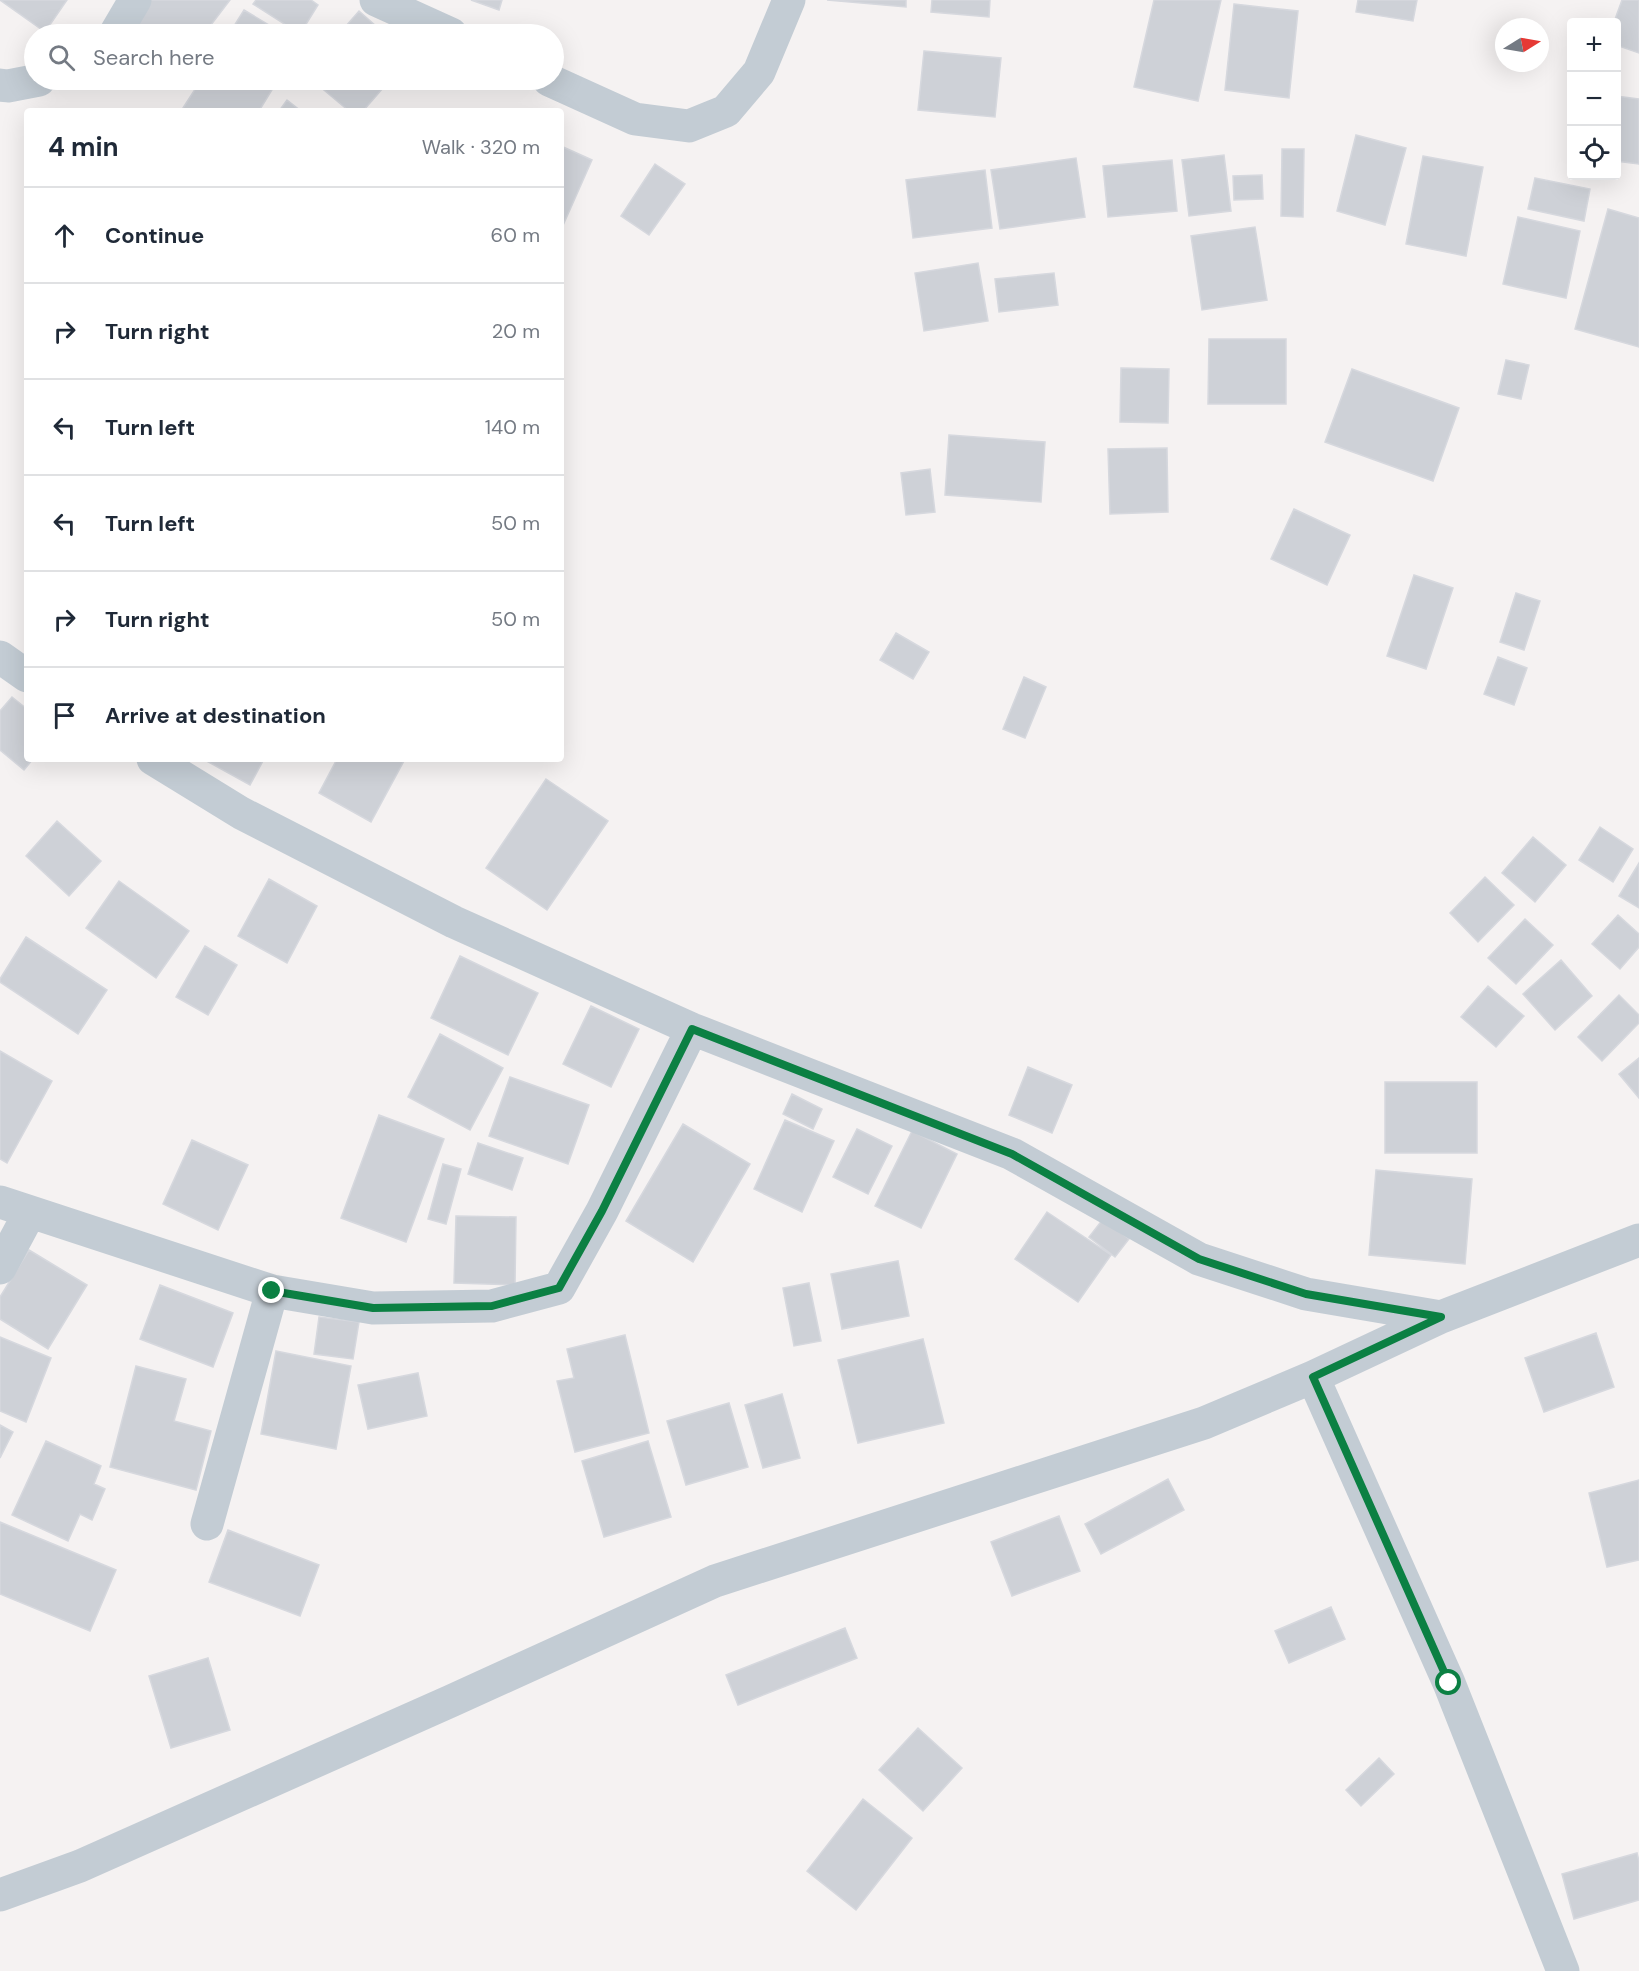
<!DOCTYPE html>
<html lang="en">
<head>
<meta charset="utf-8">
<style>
	:root { --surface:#fff; --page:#f6f6f7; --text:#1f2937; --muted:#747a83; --line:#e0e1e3 }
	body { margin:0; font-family:"DM Sans",sans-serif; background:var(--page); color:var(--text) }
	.controls { position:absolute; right:18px; top:18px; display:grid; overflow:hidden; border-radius:6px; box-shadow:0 6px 24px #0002 }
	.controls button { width:54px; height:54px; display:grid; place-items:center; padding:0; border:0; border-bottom:2px solid var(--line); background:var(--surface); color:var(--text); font:30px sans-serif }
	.compass { position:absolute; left:1495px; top:18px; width:54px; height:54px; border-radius:50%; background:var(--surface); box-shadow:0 6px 24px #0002; rotate:79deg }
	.stop { position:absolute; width:18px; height:18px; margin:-14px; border:4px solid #0b8043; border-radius:50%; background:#fff }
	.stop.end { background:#0b8043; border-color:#fff; box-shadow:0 2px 6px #0008 }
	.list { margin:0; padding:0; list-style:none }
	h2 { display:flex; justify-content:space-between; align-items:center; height:78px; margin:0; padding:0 24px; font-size:26px }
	h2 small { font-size:20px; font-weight:400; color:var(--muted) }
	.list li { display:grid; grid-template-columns:39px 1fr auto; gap:18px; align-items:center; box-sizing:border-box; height:96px; padding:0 24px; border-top:2px solid var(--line) }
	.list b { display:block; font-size:22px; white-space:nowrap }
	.list em { font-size:20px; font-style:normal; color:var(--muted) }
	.icon { flex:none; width:33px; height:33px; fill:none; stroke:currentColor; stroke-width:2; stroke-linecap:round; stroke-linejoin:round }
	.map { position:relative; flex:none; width:1639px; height:1971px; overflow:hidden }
	.search { position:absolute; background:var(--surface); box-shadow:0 6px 24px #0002; left:24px; top:24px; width:540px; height:66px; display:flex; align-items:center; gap:15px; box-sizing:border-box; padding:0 21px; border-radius:33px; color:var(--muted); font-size:22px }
	.panel { position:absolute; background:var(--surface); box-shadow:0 6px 24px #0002; left:24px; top:108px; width:540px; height:654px; border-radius:6px }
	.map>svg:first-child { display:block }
	.building { fill:#ced1d7; stroke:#d6d8de; stroke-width:1.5 }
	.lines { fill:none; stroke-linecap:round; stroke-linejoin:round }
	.minor { stroke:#c3ccd4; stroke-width:33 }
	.route { stroke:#0b8043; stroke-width:8 }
</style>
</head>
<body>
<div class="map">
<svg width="1639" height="1971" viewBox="0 0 1639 1971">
	<rect width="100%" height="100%" fill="#f5f2f2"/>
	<!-- building -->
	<path class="building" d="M0,0H67L45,32Z
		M144,0H230L204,34H137L125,25Z
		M256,0H311L318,5L300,34L253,4Z
		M471,0H502L499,10Z
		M827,0H906V7Z
		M932,0H990L989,17L931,12Z
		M1154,0H1221L1198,101L1134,87Z
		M1358,0H1417L1413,21L1356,12Z
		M1622,0H1639V53L1616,45V22H1614Z
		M1234,4L1298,11L1289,98L1225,90Z
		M244,10L284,34H229Z
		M359,11L385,34H339Z
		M924,51L1001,58L995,117L918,110Z
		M201,80H278L259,111H181Z
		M312,80H390L363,111H349Z
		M1616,96L1639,99V164L1616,161Z
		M287,100L301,111H279Z
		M1356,135L1406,148L1385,225L1337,211Z
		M561,146L592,160L561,230Z
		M1282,149H1304L1303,217L1281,216Z
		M1224,155L1231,211L1189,216L1182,160Z
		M1423,156L1483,167L1466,256L1406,244Z
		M1076,158L1085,217L1000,229L991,170Z
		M1172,160L1177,211L1108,217L1103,166Z
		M655,164L685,184L649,235L621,216Z
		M985,170L992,228L913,238L906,180Z
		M1262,175L1263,199L1234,200L1233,176Z
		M1535,178L1590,189L1584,221L1528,209Z
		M1608,209L1639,218V347L1575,329Z
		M1518,217L1580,231L1566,298L1503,284Z
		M1255,227L1267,300L1202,310L1191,236Z
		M978,263L988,321L924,331L915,273Z
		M1054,273L1058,305L999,312L995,279Z
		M1209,339H1286V404H1208Z
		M1506,360L1529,365L1521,399L1498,394Z
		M1121,368L1169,369L1168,423L1120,422Z
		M1352,369L1459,408L1433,481L1325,442Z
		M949,435L1045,442L1041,502L945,495Z
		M1167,448L1168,512L1110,514L1108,449Z
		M930,469L935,512L906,515L901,473Z
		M1294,509L1350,535L1327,585L1271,559Z
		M1414,575L1453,588L1426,669L1387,656Z
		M1516,593L1540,601L1524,650L1500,642Z
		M896,633L929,652L913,679L880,660Z
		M1498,657L1527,668L1514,705L1484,694Z
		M1024,677L1046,687L1025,738L1003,729Z
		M12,697L27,709V759H33L24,770L0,750V711Z
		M203,759H264L250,785Z
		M337,759H405L371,822L319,793Z
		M546,779L608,821L547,910L486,868Z
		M57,821L101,861L69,896L26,856Z
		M1600,827L1633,849L1613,882L1579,860Z
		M1533,837L1566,865L1535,902L1502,873Z
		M1639,863V908L1619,896Z
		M1485,877L1514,905L1478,942L1450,913Z
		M269,879L317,906L287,963L238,936Z
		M119,881L189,931L156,978L86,928Z
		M1618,915L1639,934V947L1620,969L1592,944Z
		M1525,919L1553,945L1516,984L1488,958Z
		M26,937L107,990L78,1034L0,982V979Z
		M205,946L237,965L208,1015L176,997Z
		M460,956L538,993L508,1055L431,1018Z
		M1561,960L1592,996L1555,1030L1523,994Z
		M1488,986L1524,1016L1496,1047L1461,1017Z
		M1619,995L1639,1015V1023L1602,1061L1578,1037Z
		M591,1006L639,1029L611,1087L563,1064Z
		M440,1034L503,1068L470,1130L408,1097Z
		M0,1051L52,1081L7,1163L0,1159Z
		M1639,1058V1098L1619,1074Z
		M1028,1067L1072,1085L1052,1133L1009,1115Z
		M510,1077L589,1105L568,1164L489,1136Z
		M1385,1082H1477V1153H1385Z
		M792,1094L822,1109L813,1129L783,1114Z
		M379,1115L444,1139L406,1242L341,1218Z
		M785,1120L834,1141L802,1212L754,1189Z
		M683,1124L750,1164L693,1262L626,1221Z
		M857,1129L892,1146L868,1194L833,1177Z
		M912,1131L957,1154L921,1228L875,1206Z
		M192,1140L248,1165L218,1230L163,1204Z
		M478,1143L523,1158L512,1190L468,1174Z
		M443,1164L461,1169L446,1224L428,1219Z
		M1376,1170L1472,1179L1465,1264L1369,1255Z
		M1047,1212L1111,1255L1078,1302L1015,1259Z
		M456,1216L516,1217L515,1285L454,1283Z
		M1103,1219L1129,1239L1115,1257L1089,1237Z
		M29,1250L87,1285L48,1349L0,1319V1297Z
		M898,1261L909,1316L842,1329L831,1274Z
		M809,1283L821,1341L794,1346L783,1288Z
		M160,1285L233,1313L213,1367L140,1339Z
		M319,1317L359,1322L353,1359L314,1354Z
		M1596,1333L1614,1387L1544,1412L1525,1358Z
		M625,1335L649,1433L575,1452L557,1381L574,1378L567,1349Z
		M0,1337L51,1358L26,1422L0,1411Z
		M923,1339L944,1423L858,1443L838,1360Z
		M276,1351L351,1366L336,1449L261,1434Z
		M136,1366L186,1379L174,1421L211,1431L196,1490L110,1467Z
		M418,1373L427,1416L368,1429L358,1385Z
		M782,1394L800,1458L763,1468L745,1405Z
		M729,1403L748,1467L686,1485L667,1421Z
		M0,1425L13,1432L0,1458Z
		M46,1441L101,1466L94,1484L105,1489L92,1520L80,1514L68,1541L12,1515Z
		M648,1441L671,1517L604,1537L582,1461Z
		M1168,1479L1184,1510L1101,1554L1085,1524Z
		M1639,1480V1560L1607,1567L1589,1493Z
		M1059,1516L1080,1571L1012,1596L991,1542Z
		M0,1522L116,1570L90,1631L0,1594Z
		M228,1530L319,1565L300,1616L209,1582Z
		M1331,1607L1345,1639L1289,1663L1275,1631Z
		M845,1628L857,1658L738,1705L726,1675Z
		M208,1658L230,1730L171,1748L149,1676Z
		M918,1728L962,1768L923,1811L879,1770Z
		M1379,1758L1394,1774L1361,1806L1346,1790Z
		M863,1799L912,1838L856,1910L807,1871Z
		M1637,1853L1639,1861V1900L1574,1919L1562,1874Z"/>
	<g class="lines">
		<!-- minor -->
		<path class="minor" d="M376,0L451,34
			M115,34L135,0
			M549,80L635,119L689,126L726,111L759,72L789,0
			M0,85L8,86L39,80
			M0,657L27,676
			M153,759L241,813L454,922L692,1029L1012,1154L1199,1259L1306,1294L1441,1317
			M0,1202L272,1291L373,1308L492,1306L559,1288L602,1211L692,1029
			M0,1268L30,1212
			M1313,1377L1449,1683L1563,1971
			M207,1524L272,1291
			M0,1895L80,1866L451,1701L715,1581L1204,1423L1313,1377L1441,1317L1639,1240"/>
	</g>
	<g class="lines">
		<!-- route -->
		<path class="route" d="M272,1291L373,1308L492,1306L559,1288L602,1211L692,1029L1012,1154L1199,1259L1306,1294L1441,1317L1313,1377L1449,1683"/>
	</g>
</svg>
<div class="controls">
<button>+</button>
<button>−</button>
<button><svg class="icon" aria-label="locate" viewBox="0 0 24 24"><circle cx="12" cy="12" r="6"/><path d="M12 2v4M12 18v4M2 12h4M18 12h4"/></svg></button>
</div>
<svg class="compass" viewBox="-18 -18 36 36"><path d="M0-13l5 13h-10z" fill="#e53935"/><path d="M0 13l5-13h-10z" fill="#747a83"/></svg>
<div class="stop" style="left:1449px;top:1683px"></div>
<div class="stop end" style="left:272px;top:1291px"></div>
<div class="search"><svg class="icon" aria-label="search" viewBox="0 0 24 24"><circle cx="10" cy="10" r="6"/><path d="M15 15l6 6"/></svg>Search here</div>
<section class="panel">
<h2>4 min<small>Walk · 320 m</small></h2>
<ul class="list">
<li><svg class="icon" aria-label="ahead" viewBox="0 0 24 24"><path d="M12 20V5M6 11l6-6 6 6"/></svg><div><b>Continue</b></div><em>60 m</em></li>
<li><svg class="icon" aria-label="right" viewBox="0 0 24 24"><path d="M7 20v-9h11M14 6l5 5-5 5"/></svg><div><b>Turn right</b></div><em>20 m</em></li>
<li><svg class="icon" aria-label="left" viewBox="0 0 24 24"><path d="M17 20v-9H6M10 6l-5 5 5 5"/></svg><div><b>Turn left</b></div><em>140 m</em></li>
<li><svg class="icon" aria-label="left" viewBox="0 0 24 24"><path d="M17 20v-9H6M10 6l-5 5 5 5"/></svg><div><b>Turn left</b></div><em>50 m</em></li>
<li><svg class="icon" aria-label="right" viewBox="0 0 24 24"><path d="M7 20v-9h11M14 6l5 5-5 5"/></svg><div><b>Turn right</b></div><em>50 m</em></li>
<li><svg class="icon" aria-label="arrive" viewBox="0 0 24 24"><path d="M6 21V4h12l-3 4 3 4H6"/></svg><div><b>Arrive at destination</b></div></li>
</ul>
</section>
</div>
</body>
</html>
